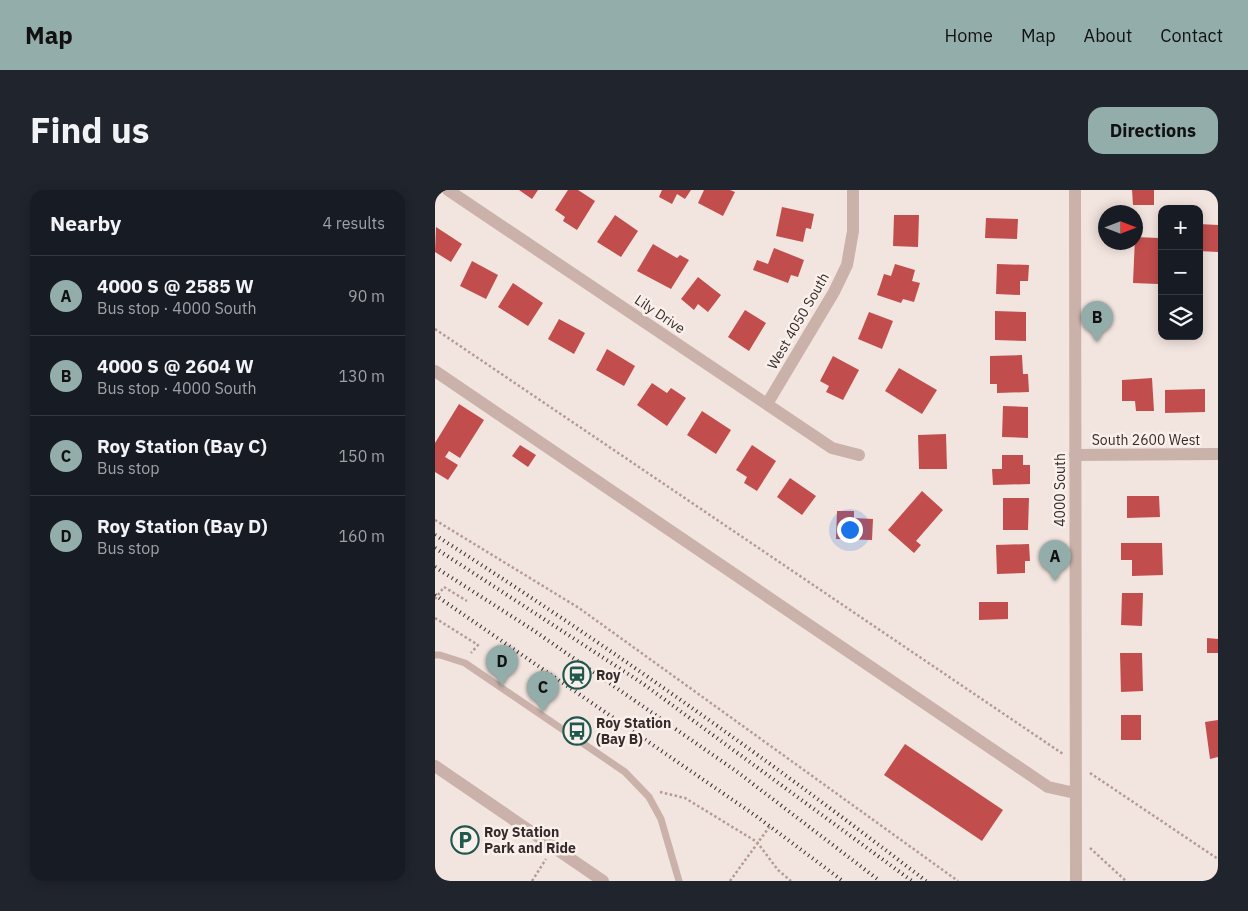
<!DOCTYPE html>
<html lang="en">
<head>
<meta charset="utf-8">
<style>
	:root { --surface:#171b24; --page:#20242c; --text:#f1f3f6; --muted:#9ea1a6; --line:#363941; --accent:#93adaa }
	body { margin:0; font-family:"IBM Plex Sans",sans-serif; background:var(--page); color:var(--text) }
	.controls { position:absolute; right:15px; top:15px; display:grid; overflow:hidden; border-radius:10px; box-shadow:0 2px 12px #0003 }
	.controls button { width:45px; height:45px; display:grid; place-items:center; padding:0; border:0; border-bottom:1px solid var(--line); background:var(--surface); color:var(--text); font:25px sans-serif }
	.compass { position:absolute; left:663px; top:15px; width:45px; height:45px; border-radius:50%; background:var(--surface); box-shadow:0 2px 12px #0003; rotate:90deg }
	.you { position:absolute; left:414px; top:339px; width:18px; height:18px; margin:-12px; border:4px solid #fff; border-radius:50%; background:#1a73e8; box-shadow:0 0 0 8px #1a73e833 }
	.badge { display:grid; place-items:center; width:32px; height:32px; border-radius:50%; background:var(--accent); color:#111; font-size:16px; font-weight:700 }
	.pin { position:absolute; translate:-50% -41px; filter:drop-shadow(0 1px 2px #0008) }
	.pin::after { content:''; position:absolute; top:26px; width:18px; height:15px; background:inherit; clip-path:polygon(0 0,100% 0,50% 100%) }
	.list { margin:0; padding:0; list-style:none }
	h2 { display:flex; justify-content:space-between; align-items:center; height:65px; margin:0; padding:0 20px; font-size:21px }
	h2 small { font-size:16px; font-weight:400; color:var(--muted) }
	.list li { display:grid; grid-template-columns:32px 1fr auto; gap:15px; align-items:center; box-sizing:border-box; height:80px; padding:0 20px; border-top:1px solid var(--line) }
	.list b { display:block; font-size:19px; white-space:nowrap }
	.list p { margin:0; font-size:16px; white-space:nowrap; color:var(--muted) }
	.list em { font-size:16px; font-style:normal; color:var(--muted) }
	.icon { flex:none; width:28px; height:28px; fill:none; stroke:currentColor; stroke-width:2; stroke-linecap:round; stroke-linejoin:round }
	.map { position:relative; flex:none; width:783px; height:691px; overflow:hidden; border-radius:15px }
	header { display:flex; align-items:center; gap:30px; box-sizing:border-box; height:70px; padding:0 25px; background:var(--accent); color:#111 }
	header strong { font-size:24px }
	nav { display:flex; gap:28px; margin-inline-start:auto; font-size:18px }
	.intro { display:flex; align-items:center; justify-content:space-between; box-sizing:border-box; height:120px; padding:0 30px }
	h1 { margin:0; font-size:35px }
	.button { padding:12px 22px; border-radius:15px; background:var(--accent); color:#111; font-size:18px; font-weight:700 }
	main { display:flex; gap:30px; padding:0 30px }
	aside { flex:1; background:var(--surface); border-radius:15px; box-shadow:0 2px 12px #0003 }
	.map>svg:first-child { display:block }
	.building { fill:#c14e4d }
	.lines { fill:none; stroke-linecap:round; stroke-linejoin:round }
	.path { stroke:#b59b95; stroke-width:2.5; stroke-dasharray:2.5 2.5; stroke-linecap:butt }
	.service { stroke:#cab1aa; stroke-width:7 }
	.minor { stroke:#cab1aa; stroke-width:12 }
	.tertiary { stroke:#cab1aa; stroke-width:12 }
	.rail { stroke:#372b2a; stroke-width:4; stroke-dasharray:1 4; stroke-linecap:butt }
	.labels { text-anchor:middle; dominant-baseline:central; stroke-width:5; stroke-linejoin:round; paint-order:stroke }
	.street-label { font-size:14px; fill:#372b2a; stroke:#f9efeb }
	.poi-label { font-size:14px; font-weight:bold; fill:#372b2a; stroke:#f9efeb; text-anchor:start }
</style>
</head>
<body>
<header>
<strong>Map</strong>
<nav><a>Home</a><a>Map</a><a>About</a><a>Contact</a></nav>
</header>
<div class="intro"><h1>Find us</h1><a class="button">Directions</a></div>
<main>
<aside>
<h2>Nearby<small>4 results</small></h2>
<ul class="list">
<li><span class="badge">A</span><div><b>4000 S @ 2585 W</b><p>Bus stop · 4000 South</p></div><em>90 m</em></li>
<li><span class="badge">B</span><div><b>4000 S @ 2604 W</b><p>Bus stop · 4000 South</p></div><em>130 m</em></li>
<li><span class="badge">C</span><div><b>Roy Station (Bay C)</b><p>Bus stop</p></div><em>150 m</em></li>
<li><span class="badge">D</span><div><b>Roy Station (Bay D)</b><p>Bus stop</p></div><em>160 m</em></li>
</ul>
</aside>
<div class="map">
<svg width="783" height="691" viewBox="0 0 783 691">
	<rect width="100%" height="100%" fill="#f2e4de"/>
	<!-- building -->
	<path class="building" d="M84,0H103L97,9Z
		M133,0H143L160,11L142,40L128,31L130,27L120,20Z
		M227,0H256L250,9L242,4L237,14L224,7Z
		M269,0H295L300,2L288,26L263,13Z
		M697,0H719V15H698Z
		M347,17L379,24L376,39L371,38L368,52L341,46Z
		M180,25L203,41L186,67L162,52Z
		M459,25H484L483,57L458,56Z
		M551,28L583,29L582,49L550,48Z
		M764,34L783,35V62L764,61Z
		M1,37L27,54L16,72L0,62Z
		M700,47L724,48L723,94L698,93Z
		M218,54L242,68L245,65L254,70L236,99L202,81Z
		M339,58L369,70L363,87L356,85L353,93L318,80L322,70L333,74Z
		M37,71L63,85L51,109L25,96Z
		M460,74L480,80L477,91L485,93L479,112L468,109L466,113L442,105L449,84L456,86Z
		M562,74L594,75L593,91H585V105L561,104Z
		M263,87L286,105L273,122L263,114L259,120L246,109Z
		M78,93L108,113L93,136L63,117Z
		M310,120L331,133L314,161L293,147Z
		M560,121L591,122V151L560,150Z
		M434,122L458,131L447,159L423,149Z
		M124,129L150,143L139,164L113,149Z
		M172,159L200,176L189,196L161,180Z
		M587,165L588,184H593L594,202L562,203V194H555V166Z
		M398,166L424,180L408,210L391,202L394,196L385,191Z
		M464,178L502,200L487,224L450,201Z
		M717,188L719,221H701L700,211H687V190Z
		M217,193L232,203L236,198L251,208L232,236L202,215Z
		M770,199V222L730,223V200Z
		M24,214L49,230L25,268L14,261L10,267L23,275L13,290L0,282V253Z
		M568,216L593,217V248L567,247Z
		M267,221L296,240L281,264L252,245Z
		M511,244L512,279H484L483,245Z
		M85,255L101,265L93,277L77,266Z
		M317,255L341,271L322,301L309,293L312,287L301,280Z
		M567,265H588V275H595V294L558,295L557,279H567Z
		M355,288L381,306L367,325L342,307Z
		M487,301L508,320L481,351L486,355L479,363L453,340Z
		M692,306H724L725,327L692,328Z
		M568,308H594L593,340H568Z
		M402,321H419V328L438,329L437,350L401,349Z
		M686,353H727L728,385L697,386V370H686Z
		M594,354L595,371H590V383L562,384L561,355Z
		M687,403H708L707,436L686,435Z
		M544,412H573V429L544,430Z
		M772,448L783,449V463H772Z
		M685,463H707L708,501L686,502Z
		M686,525H706V550H686Z
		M783,530V567L775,569L770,532Z
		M470,554L568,620L547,651L449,585Z"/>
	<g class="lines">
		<!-- path -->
		<path class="path" d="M0,139L628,564
			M0,330L144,418L523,691
			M0,409L9,397L32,411
			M0,428L43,455L36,463
			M655,583L783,669
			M225,602L250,608L322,652L343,680L356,691
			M655,658L691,691
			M97,691L111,669
			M295,691L335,636"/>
		<!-- service -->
		<path class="service" d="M0,465H5L30,473L190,582L214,607L226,629L244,691"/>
		<!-- minor -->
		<path class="minor" d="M13,0L397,258L424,265
			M0,181L613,597L640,603
			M332,214L399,102L412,75L418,41V0
			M640,265L783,264
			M0,576L168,691"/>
		<!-- tertiary -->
		<path class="tertiary" d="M640,0L641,691"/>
		<!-- rail -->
		<path class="rail" d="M0,345C169,453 333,569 491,691
			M0,358L207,493L477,691
			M0,377L98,440L301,581L445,691
			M0,405L321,626L408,691"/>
	</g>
	<!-- icons -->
	<defs>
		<g id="station-ring" transform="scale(1.4375)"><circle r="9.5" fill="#f9efeb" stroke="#20574e" stroke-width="1.5"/><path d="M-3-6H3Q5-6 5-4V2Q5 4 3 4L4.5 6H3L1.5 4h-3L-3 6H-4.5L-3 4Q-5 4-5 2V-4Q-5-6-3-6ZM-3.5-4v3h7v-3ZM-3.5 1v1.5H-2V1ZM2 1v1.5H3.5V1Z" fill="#20574e"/></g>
		<g id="bus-ring" transform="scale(1.4375)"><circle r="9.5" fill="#f9efeb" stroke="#20574e" stroke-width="1.5"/><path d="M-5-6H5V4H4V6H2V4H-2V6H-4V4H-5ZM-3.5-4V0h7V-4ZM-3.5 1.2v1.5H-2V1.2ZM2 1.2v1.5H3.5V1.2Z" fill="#20574e"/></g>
		<g id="parking-ring" transform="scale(1.4375)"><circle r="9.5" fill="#f9efeb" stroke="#20574e" stroke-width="1.5"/><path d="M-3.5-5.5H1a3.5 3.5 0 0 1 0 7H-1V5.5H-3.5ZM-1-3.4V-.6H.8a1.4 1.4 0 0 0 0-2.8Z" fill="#20574e"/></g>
	</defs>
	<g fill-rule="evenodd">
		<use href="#station-ring" x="142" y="485"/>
		<use href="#bus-ring" x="142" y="541"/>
		<use href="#parking-ring" x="30" y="650"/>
	</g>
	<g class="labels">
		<!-- street labels -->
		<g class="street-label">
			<text transform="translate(225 124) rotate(34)">Lily Drive</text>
			<text transform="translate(363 131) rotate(-60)">West 4050 South</text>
			<text x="711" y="250">South 2600 West</text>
			<text transform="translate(625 300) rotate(-90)">4000 South</text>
		</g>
		<!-- poi labels -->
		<g class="poi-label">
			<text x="161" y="485">Roy</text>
			<text x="161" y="533">Roy Station<tspan x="161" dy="16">(Bay B)</tspan></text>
			<text x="49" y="642">Roy Station<tspan x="49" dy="16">Park and Ride</tspan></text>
		</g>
	</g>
</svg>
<div class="controls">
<button>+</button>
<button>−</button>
<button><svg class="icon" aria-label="layers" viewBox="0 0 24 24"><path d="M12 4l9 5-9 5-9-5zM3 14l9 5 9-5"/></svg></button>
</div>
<svg class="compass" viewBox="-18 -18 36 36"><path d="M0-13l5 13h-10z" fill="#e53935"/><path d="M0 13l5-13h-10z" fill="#9ea1a6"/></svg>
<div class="you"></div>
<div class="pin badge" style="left:620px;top:391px">A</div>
<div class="pin badge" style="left:662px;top:152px">B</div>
<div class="pin badge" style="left:108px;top:522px">C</div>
<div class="pin badge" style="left:67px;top:496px">D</div>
</div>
</main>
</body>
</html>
